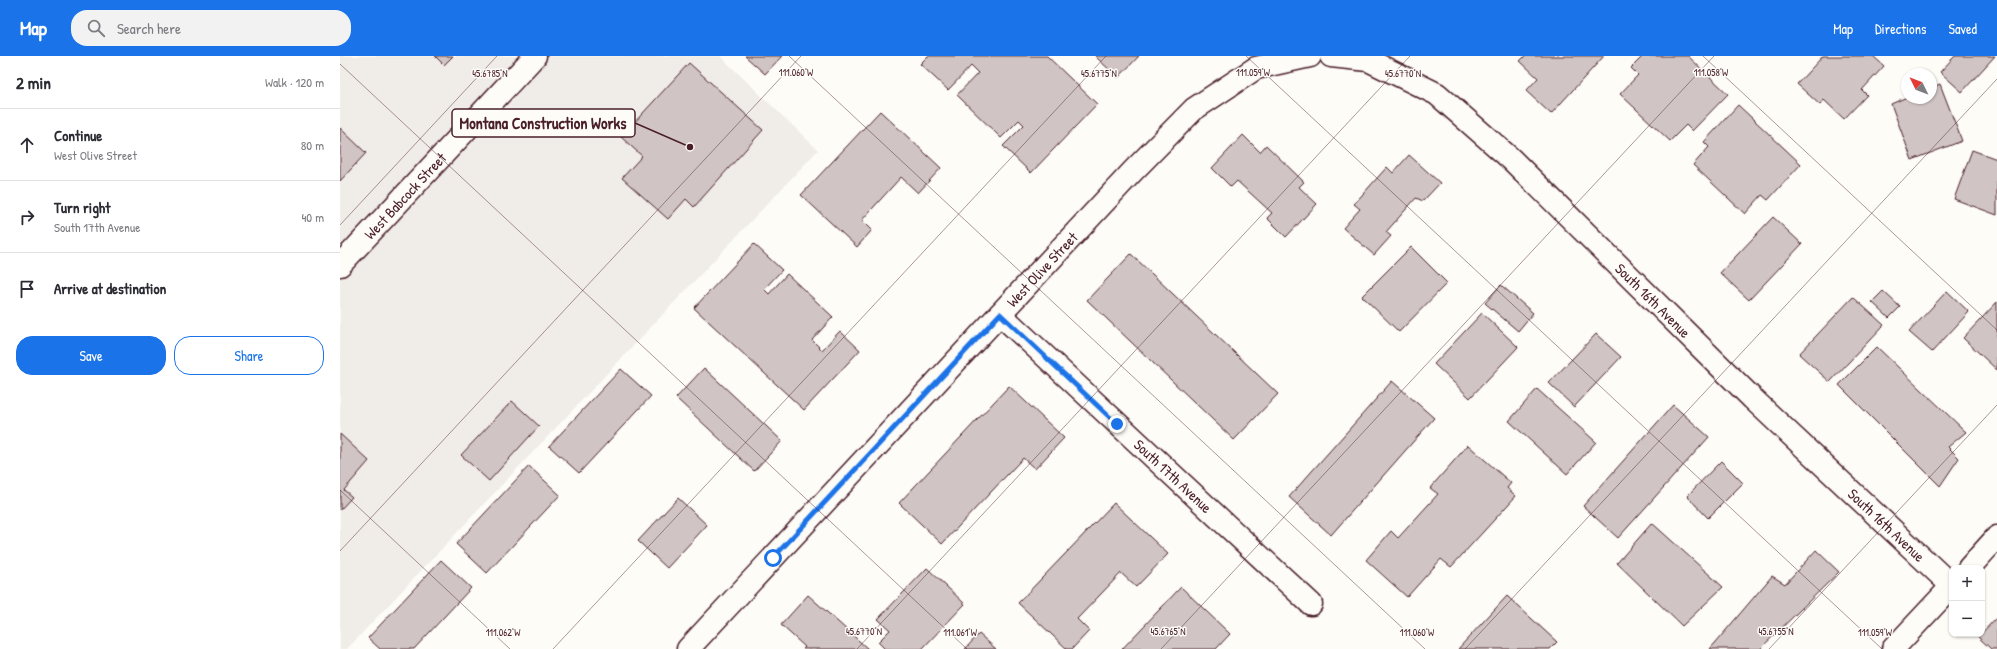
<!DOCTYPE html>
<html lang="en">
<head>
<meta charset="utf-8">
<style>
	:root { --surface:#fff; --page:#f2f2f3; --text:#2b2b33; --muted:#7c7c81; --line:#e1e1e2; --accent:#1a73e8 }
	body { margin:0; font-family:"Patrick Hand",sans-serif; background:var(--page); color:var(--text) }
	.controls { position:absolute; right:12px; bottom:12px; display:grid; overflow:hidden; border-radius:8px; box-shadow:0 1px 3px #0004 }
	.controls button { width:36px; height:36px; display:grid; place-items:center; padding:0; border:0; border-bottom:1px solid var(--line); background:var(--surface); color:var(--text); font:20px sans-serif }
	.compass { position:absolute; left:1561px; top:12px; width:36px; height:36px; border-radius:50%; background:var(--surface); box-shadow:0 1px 3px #0004; rotate:313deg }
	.stop { position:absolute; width:12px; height:12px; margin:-9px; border:3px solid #1a73e8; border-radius:50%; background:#fff }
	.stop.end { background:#1a73e8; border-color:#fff; box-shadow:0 1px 4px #0008 }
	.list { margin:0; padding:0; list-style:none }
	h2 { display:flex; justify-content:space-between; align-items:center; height:52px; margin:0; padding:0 16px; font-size:17px }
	h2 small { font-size:13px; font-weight:400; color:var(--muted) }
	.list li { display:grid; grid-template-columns:26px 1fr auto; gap:12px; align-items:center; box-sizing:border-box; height:72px; padding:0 16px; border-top:1px solid var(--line) }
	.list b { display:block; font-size:15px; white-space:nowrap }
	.list p { margin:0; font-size:13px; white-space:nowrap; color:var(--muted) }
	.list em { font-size:13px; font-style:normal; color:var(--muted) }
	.actions { display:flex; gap:8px; padding:12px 16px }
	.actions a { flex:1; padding:9px 0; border:1px solid var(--accent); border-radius:16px; text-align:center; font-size:14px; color:var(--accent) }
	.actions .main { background:var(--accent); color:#fff }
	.icon { flex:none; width:22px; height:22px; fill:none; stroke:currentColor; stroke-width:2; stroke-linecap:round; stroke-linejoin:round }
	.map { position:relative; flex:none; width:1657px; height:593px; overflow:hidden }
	header { display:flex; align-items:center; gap:24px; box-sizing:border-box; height:56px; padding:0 20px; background:var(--accent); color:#fff }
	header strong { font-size:19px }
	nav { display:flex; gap:22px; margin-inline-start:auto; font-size:14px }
	.search { width:280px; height:36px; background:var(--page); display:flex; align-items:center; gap:10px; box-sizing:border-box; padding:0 14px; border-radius:16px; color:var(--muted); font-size:15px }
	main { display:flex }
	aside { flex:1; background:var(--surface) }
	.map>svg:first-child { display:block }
	.built { fill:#f0ece8 }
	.building { fill:#d0c5c4; stroke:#4a1f2b }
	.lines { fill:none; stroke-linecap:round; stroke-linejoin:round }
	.minor-casing { stroke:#4a1f2b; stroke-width:25 }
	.minor { stroke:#fdfcf7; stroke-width:22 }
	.route { stroke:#1a73e8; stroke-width:5 }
	.ticks { fill:none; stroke:#4a1f2b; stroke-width:1; stroke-opacity:0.45 }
	.labels { text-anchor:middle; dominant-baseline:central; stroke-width:3; stroke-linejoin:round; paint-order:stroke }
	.street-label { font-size:15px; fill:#4a1f2b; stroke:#fdfcf7 }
	.ticks-label { font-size:10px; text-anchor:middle; fill:#4a1f2b; stroke:#fdfcf7; stroke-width:3; stroke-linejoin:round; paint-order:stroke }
	.leader { fill:none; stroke:#4a1f2b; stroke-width:1.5 }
	.callout-dot { fill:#4a1f2b; stroke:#fdfcf7; stroke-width:1.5 }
	.callout { fill:#fdfcf7; stroke:#4a1f2b; stroke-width:1.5 }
	.callout-label { font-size:16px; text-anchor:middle; font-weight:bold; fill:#4a1f2b }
</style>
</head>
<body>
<header>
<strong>Map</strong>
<div class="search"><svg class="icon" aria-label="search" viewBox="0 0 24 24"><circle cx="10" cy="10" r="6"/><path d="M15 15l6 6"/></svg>Search here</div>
<nav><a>Map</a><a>Directions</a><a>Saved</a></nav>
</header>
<main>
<aside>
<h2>2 min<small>Walk · 120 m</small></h2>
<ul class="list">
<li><svg class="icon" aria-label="ahead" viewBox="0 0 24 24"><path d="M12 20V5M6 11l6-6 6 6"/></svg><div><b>Continue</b><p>West Olive Street</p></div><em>80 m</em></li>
<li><svg class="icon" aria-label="right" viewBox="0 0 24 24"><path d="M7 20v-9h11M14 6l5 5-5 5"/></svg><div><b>Turn right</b><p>South 17th Avenue</p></div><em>40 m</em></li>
<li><svg class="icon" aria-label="arrive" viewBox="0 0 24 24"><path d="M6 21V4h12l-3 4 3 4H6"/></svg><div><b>Arrive at destination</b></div></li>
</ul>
<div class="actions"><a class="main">Save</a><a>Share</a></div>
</aside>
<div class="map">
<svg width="1657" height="593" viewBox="0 0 1657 593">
	<rect width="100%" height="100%" fill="#fdfcf7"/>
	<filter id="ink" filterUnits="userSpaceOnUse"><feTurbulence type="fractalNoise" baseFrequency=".025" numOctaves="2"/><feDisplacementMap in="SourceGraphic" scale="8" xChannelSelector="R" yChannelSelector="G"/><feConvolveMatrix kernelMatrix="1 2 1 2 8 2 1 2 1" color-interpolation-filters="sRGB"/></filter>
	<g filter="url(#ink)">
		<!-- built -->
		<path class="built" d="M0,0H380L478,94L7,593H0Z"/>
		<!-- building -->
		<path class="building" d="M95,0H113L104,9Z
			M405,0H442L425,18Z
			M588,0H707L757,48L691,117L663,90L684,69L679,64L661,82L617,39L638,17L631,10L608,34L580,8Z
			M755,0H799L778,22Z
			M1185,0H1264L1211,58L1186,35L1198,22L1180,5Z
			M1303,0H1348L1388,38L1352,75L1346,69L1330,85L1280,38L1298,19L1291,12Z
			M1483,0H1533L1544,10L1522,34L1527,39L1504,63L1484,44L1480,49L1457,28Z
			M1615,0H1655L1622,36L1600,16Z
			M349,7L423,74L354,151L346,143L328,163L282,122L302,100L281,81Z
			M1600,28L1622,85L1572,104L1551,48L1567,41L1591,42V32Z
			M1398,49L1461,108L1428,144L1422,139L1405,158L1353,109L1369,91L1364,86Z
			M540,55L601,112L578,137L561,121L522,164L532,174L517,191L461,139Z
			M0,72L26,97L0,125Z
			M903,79L920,96L926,89L964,126L959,131L977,148L946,181L927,162L932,157L897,125L891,131L872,112Z
			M1632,94L1657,103V159L1614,143Z
			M1069,99L1100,127L1083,145L1076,142L1046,176L1051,180L1034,199L1003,172L1020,153L1014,148L1047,111L1053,117Z
			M1433,161L1462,188L1409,244L1380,217Z
			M414,188L442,214L424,233L429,238L447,218L493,261L472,284L482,294L500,275L520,294L464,354L354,252Z
			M1071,191L1107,227L1059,276L1022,240Z
			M791,198L938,338L894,384L747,244Z
			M1161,229L1193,257L1178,275L1145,247Z
			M1543,235L1560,251L1549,262L1532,246Z
			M1607,235L1629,256L1592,296L1569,276Z
			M1513,241L1544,269L1490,326L1459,298Z
			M1657,246V314L1623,282Z
			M1142,257L1178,291L1130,342L1094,308Z
			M1256,278L1281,301L1234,351L1209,327Z
			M1537,291L1626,376L1608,391L1619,402L1600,430L1499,329Z
			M364,312L442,385L414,415L336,342Z
			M281,313L311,340L239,417L209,390Z
			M1052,325L1094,362L991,479L949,441Z
			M669,330L724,382L695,413L683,402L602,488L559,447Z
			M1197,333L1256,386L1227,418L1169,365Z
			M172,345L199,370L149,425L121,399Z
			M1333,349L1369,381L1278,482L1243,450Z
			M0,378L29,405L4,434L12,441L0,454Z
			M1128,389L1171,427L1167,432L1176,440L1111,511L1101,503L1067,541L1026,504L1051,475L1058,482L1098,438L1090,432Z
			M1381,405L1403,427L1368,462L1347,440Z
			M189,410L220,439L147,517L116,488Z
			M338,442L367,469L327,512L298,485Z
			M774,447L828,498L796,531L781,517L737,563L749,575L732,593H727L678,547Z
			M1312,467L1383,531L1342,570L1277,507Z
			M1476,494L1499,516L1420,593H1370L1432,520L1445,528Z
			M101,504L131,532L74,593H40L28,582Z
			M587,512L625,548L582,593H545L538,586L550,574L538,563Z
			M841,531L890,578L876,593H782Z
			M468,539L528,593H463L465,591L441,569Z
			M1167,540L1217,586L1210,593H1118Z
			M1657,561V593H1651L1638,581Z
			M639,578L656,593H625Z"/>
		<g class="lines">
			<!-- minor casing -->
			<g class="minor-casing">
				<g id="minor">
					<path id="s1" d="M991,0L1028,4L1097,38L1171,103L1413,343L1612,530"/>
					<path id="s2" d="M0,209L195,0"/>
					<path id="s3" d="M660,258L971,548"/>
					<path d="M1629,512L1657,481"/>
					<path id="s4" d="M348,593L793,115L854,53L916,12L970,0"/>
					<path d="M1553,593L1612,530"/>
				</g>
			</g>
			<!-- minor -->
			<use href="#minor" class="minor"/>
		</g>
	</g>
	<g class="lines" filter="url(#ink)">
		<!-- route -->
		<path class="route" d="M433,502L660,258L777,368"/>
	</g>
	<!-- ticks -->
	<path class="ticks" d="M449,0L1085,593M906,0L1542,593M1363,0L1657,274M0,8L627,593M0,169L157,0M0,434L170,593M0,495L461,0M213,593L766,0M517,593L1070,0M821,593L1374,0M1125,593L1657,23M1429,593L1657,349"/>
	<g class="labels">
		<!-- street labels -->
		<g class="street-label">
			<text stroke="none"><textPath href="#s2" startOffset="95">West Babcock Street</textPath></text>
			<text stroke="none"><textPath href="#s4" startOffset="519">West Olive Street</textPath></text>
			<text stroke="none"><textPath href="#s1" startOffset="413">South 16th Avenue</textPath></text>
			<text stroke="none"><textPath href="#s3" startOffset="237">South 17th Avenue</textPath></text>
			<text stroke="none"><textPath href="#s1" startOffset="737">South 16th Avenue</textPath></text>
		</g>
	</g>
	<g class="ticks-label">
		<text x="456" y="20">111.060°W</text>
		<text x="913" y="20">111.059°W</text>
		<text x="1371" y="20">111.058°W</text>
		<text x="150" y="21">45.6785°N</text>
		<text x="759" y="21">45.6775°N</text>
		<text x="1063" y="21">45.6770°N</text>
		<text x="524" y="579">45.6770°N</text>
		<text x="828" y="579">45.6765°N</text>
		<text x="1436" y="579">45.6755°N</text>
		<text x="163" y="580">111.062°W</text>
		<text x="620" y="580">111.061°W</text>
		<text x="1077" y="580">111.060°W</text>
		<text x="1535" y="580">111.059°W</text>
	</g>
	<!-- callouts -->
	<path class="leader" d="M350 91L295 67"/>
	<circle class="callout-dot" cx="350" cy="91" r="4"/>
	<rect class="callout" x="112" y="53" width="183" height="28" rx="4"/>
	<g class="callout-label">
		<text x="203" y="73">Montana Construction Works</text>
	</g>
</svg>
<div class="controls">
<button>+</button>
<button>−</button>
</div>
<svg class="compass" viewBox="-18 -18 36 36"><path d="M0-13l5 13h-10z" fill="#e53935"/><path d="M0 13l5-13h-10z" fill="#7c7c81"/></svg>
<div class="stop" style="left:433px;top:502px"></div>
<div class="stop end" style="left:777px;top:368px"></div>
</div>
</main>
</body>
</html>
